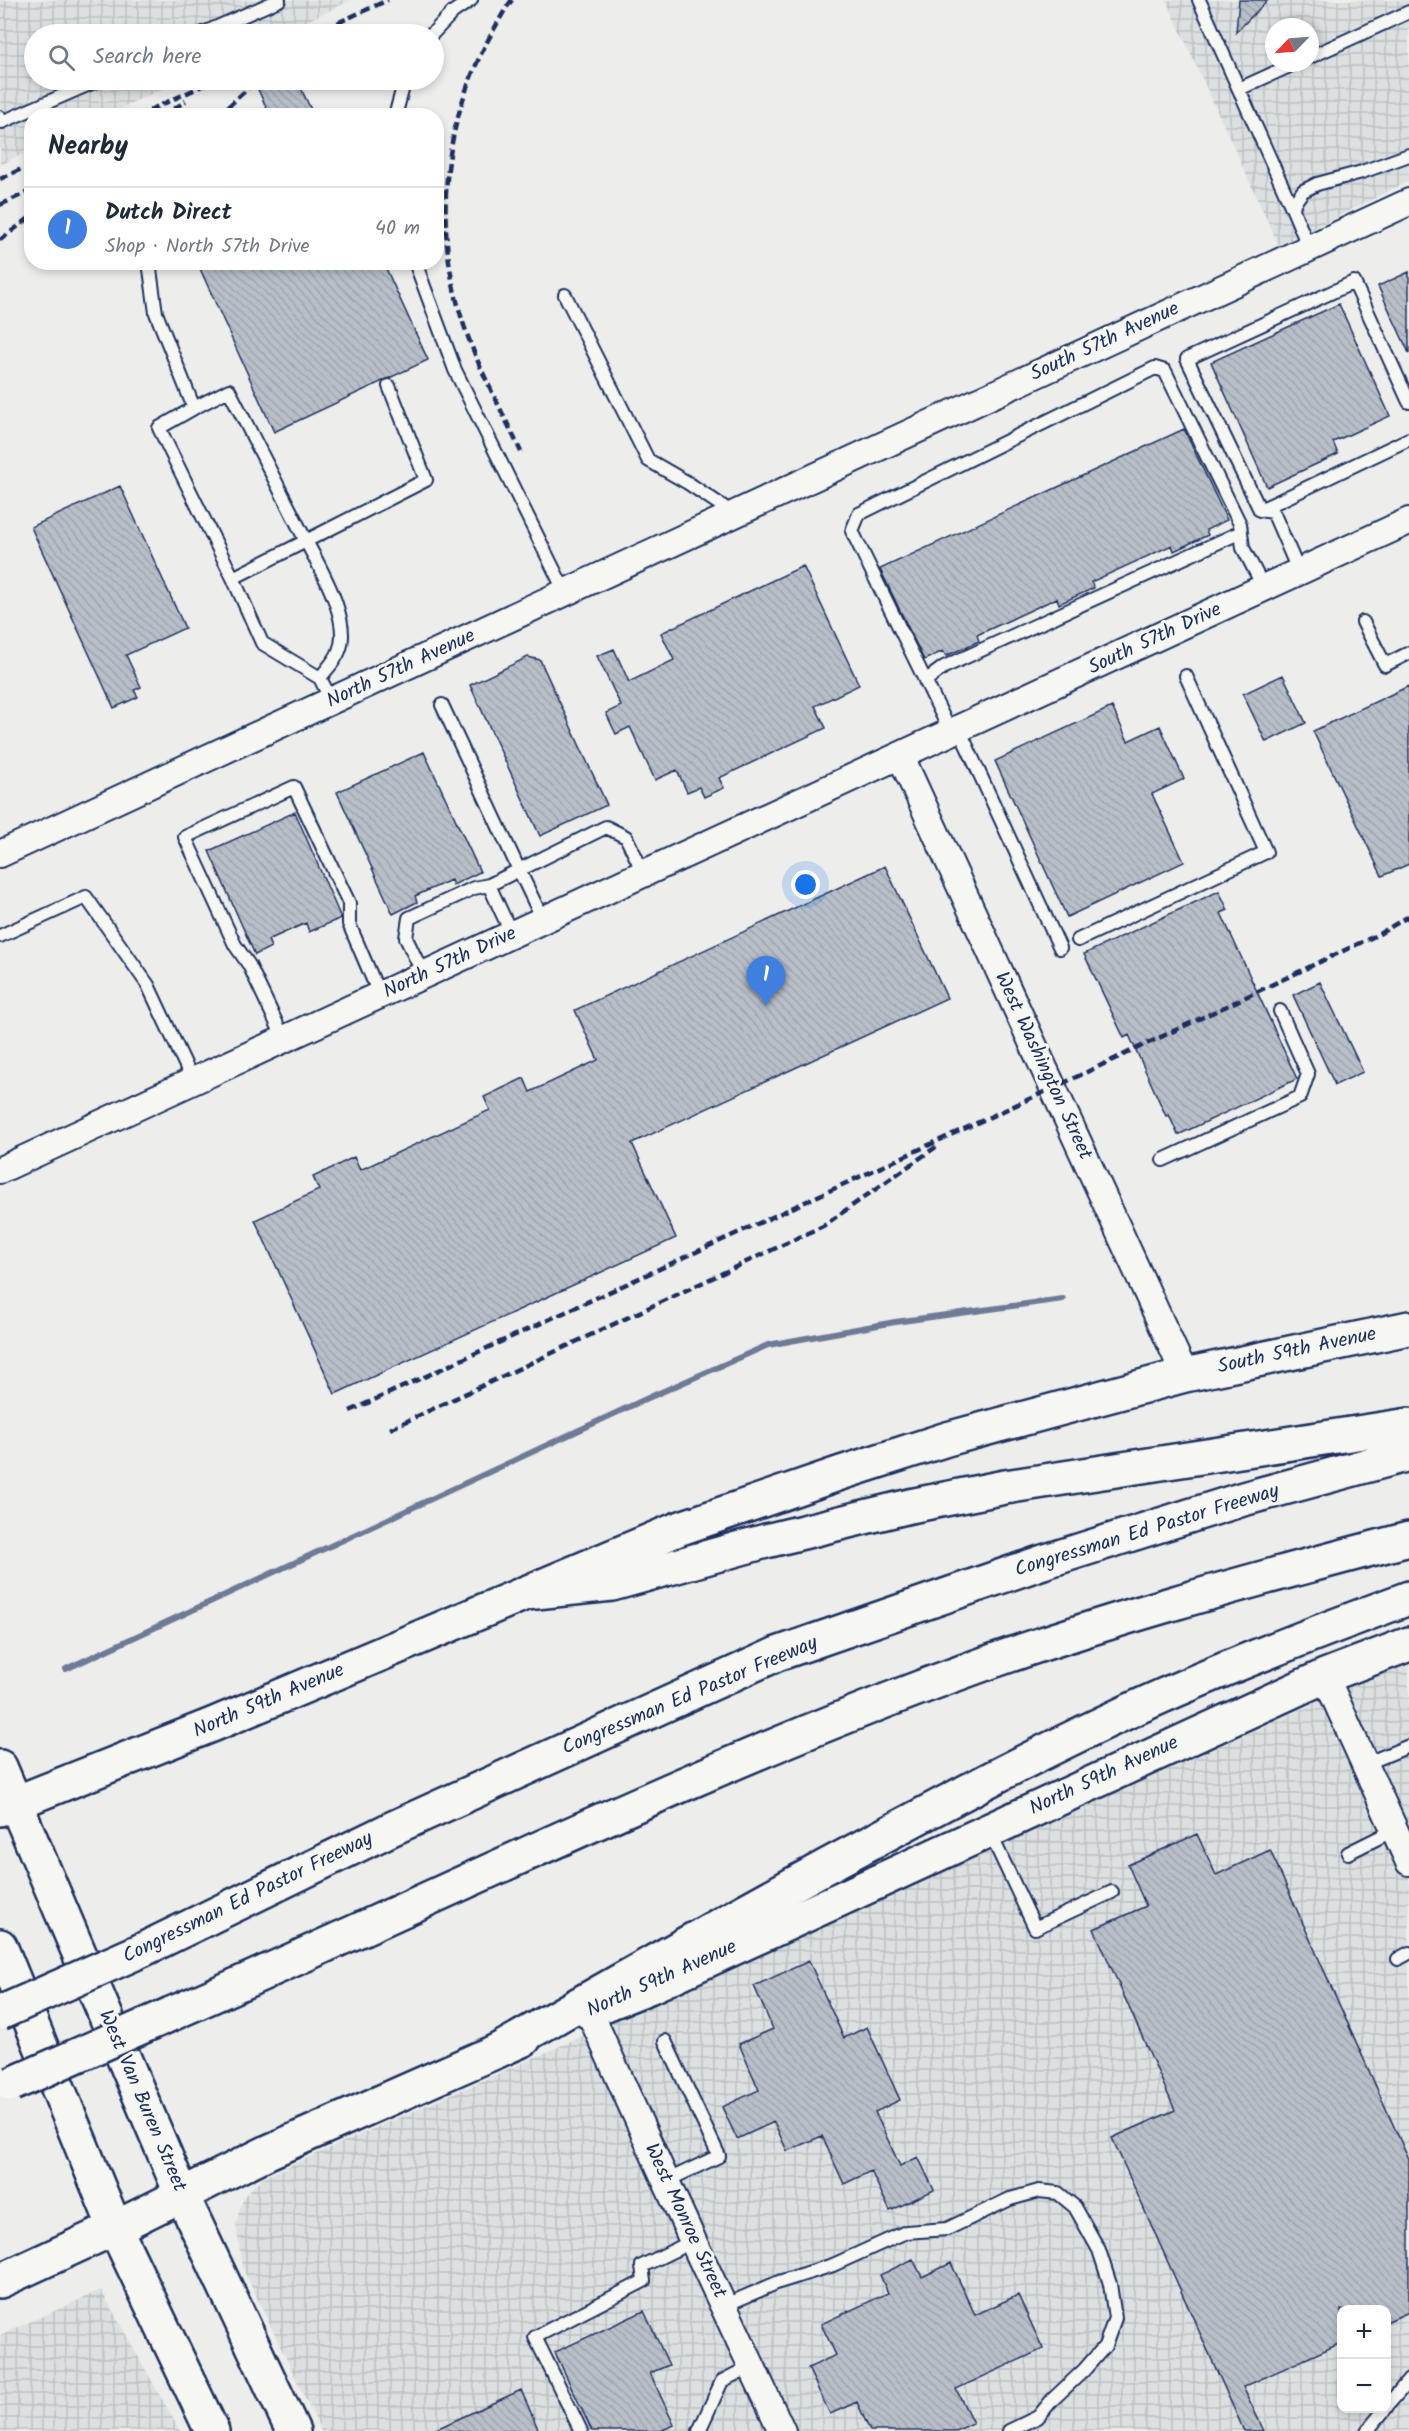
<!DOCTYPE html>
<html lang="en">
<head>
<meta charset="utf-8">
<style>
	:root { --surface:#fff; --page:#f6f6f7; --text:#1f2937; --muted:#747a83; --line:#e0e1e3; --accent:#d1495b }
	body { margin:0; font-family:Kalam,sans-serif; background:var(--page); color:var(--text) }
	.controls { position:absolute; right:18px; bottom:18px; display:grid; overflow:hidden; border-radius:12px; box-shadow:0 3px 9px #0003 }
	.controls button { width:54px; height:54px; display:grid; place-items:center; padding:0; border:0; border-bottom:2px solid var(--line); background:var(--surface); color:var(--text); font:30px sans-serif }
	.compass { position:absolute; left:1265px; top:18px; width:54px; height:54px; border-radius:50%; background:var(--surface); box-shadow:0 3px 9px #0003; rotate:245deg }
	.you { position:absolute; left:806px; top:885px; width:21px; height:21px; margin:-15px; border:4px solid #fff; border-radius:50%; background:#1a73e8; box-shadow:0 0 0 9px #1a73e833 }
	.badge { display:grid; place-items:center; width:39px; height:39px; border-radius:50%; background:var(--accent); color:#fff; font-size:20px; font-weight:700 }
	.pin { position:absolute; translate:-50% -50px; filter:drop-shadow(0 2px 3px #0008) }
	.pin::after { content:''; position:absolute; top:32px; width:21px; height:18px; background:inherit; clip-path:polygon(0 0,100% 0,50% 100%) }
	.list { margin:0; padding:0; list-style:none }
	h2 { display:flex; justify-content:space-between; align-items:center; height:78px; margin:0; padding:0 24px; font-size:26px }
	h2 small { font-size:20px; font-weight:400; color:var(--muted) }
	.list li { display:grid; grid-template-columns:39px 1fr auto; gap:18px; align-items:center; box-sizing:border-box; height:84px; padding:0 24px; border-top:2px solid var(--line) }
	.list b { display:block; font-size:22px; white-space:nowrap }
	.list p { margin:0; font-size:20px; white-space:nowrap; color:var(--muted) }
	.list em { font-size:20px; font-style:normal; color:var(--muted) }
	.icon { flex:none; width:33px; height:33px; fill:none; stroke:currentColor; stroke-width:2; stroke-linecap:round; stroke-linejoin:round }
	.map { position:relative; flex:none; width:1409px; height:2431px; overflow:hidden }
	.search { position:absolute; background:var(--surface); box-shadow:0 3px 9px #0003; left:24px; top:24px; width:420px; height:66px; display:flex; align-items:center; gap:15px; box-sizing:border-box; padding:0 21px; border-radius:33px; color:var(--muted); font-size:22px }
	.panel { position:absolute; background:var(--surface); box-shadow:0 3px 9px #0003; left:24px; top:108px; width:420px; height:162px; border-radius:24px }
	.map>svg:first-child { display:block }
	.industrial { fill:url(#industrial-grid); fill-rule:evenodd }
	.lines { fill:none; stroke-linecap:round; stroke-linejoin:round }
	.stream { stroke:#6e7a96; stroke-width:6 }
	.building { fill:url(#building-back-hatch); stroke:#1b2f5e; stroke-width:1.5 }
	.service-casing { stroke:#1b2f5e; stroke-width:16 }
	.minor-casing { stroke:#1b2f5e; stroke-width:30 }
	.secondary-casing { stroke:#1b2f5e; stroke-width:38 }
	.primary-casing { stroke:#1b2f5e; stroke-width:38 }
	.motorway-casing { stroke:#1b2f5e; stroke-width:38 }
	.service { stroke:#f6f6f2; stroke-width:12 }
	.minor { stroke:#f6f6f2; stroke-width:26 }
	.secondary { stroke:#f6f6f2; stroke-width:33 }
	.primary { stroke:#f6f6f2; stroke-width:33 }
	.motorway { stroke:#f6f6f2; stroke-width:33 }
	.rail { stroke:#1b2f5e; stroke-width:4.5; stroke-dasharray:9 4.5; stroke-linecap:butt }
	.motorway-bridge-casing { stroke:#1b2f5e; stroke-width:38; stroke-linecap:butt }
	.motorway-bridge { stroke:#f6f6f2; stroke-width:33 }
	.labels { text-anchor:middle; dominant-baseline:central; stroke-width:6; stroke-linejoin:round; paint-order:stroke }
	.street-label { font-size:20px; fill:#1b2f5e; stroke:#f6f6f2 }
</style>
</head>
<body>
<div class="map">
<svg width="1409" height="2431" viewBox="0 0 1409 2431">
	<defs>
		<pattern id="industrial-grid" width="8" height="8" patternUnits="userSpaceOnUse" patternTransform="scale(1.5)"><rect width="8" height="8" fill="#dde0e1"/><path d="M0 4h8M4 0v8" fill="none" stroke="#bdc0c3"/></pattern>
		<pattern id="building-back-hatch" width="6" height="6" patternUnits="userSpaceOnUse" patternTransform="scale(1.5)"><rect width="6" height="6" fill="#b9bfc8"/><path d="M-1 5l2 2M0 0l6 6M5-1l2 2" fill="none" stroke="#9ea4ae"/></pattern>
	</defs>
	<rect width="100%" height="100%" fill="#edeeec"/>
	<filter id="ink" filterUnits="userSpaceOnUse"><feTurbulence type="fractalNoise" baseFrequency=".0167" numOctaves="2"/><feDisplacementMap in="SourceGraphic" scale="12" xChannelSelector="R" yChannelSelector="G"/><feConvolveMatrix kernelMatrix="1 2 1 2 8 2 1 2 1" color-interpolation-filters="sRGB"/></filter>
	<g filter="url(#ink)">
		<!-- industrial -->
		<path class="industrial" d="M0,0H352L279,34H34V80H182L105,115L32,116L31,150L0,165Z
			M1166,0H1409V181L1279,246ZM1274,27H1310V63H1274Z
			M1409,1666V2431H321L242,2267L236,2224L240,2207L245,2195L262,2178L538,2056L1383,1672ZM1342,2310H1386V2408H1342Z
			M101,2290L180,2431H0V2335Z"/>
		<g class="lines">
			<!-- stream -->
			<path class="stream" d="M66,1669L648,1398L768,1345L895,1322L1063,1299"/>
		</g>
		<!-- building -->
		<path class="building" d="M1239,0H1268L1236,32Z
			M269,80H297L314,116H270L257,87Z
			M197,262H383L428,360L274,432Z
			M1409,272V353L1378,286Z
			M1339,304L1390,416L1333,442L1338,454L1267,487L1211,362Z
			M1184,429L1227,520L1206,530L1208,535L1174,551L1172,545L1091,582L1094,588L1059,604L1057,598L977,635L979,641L946,656L943,651L924,660L880,569Z
			M120,486L185,628L126,655L141,687L134,690L138,697L114,708L31,527Z
			M803,566L859,685L815,706L826,728L719,778L724,788L704,797L699,787L687,792L677,770L655,780L630,727L616,734L606,713L621,706L597,656L614,649L629,682L674,660L661,633Z
			M528,657L540,660L607,805L540,836L470,685Z
			M1283,675L1306,723L1266,742L1243,694Z
			M1409,686V864L1382,876L1313,731Z
			M1112,707L1128,741L1160,726L1184,779L1152,794L1184,862L1067,917L995,761Z
			M424,752L480,872L453,885L451,880L415,896L417,902L393,914L337,792Z
			M295,812L341,918L309,932L306,923L268,940L271,947L255,955L209,851Z
			M885,866L947,998L632,1143L676,1238L335,1394L255,1220L319,1190L313,1177L354,1157L360,1170L490,1110L484,1097L524,1078L530,1092L598,1060L575,1010Z
			M1219,891L1228,910L1221,913L1297,1079L1178,1135L1169,1115L1166,1116L1129,1035L1124,1038L1084,954Z
			M1320,982L1363,1072L1335,1085L1293,995Z
			M1197,1834L1216,1875L1270,1850L1409,2160V2312L1386,2322V2310H1341V2343L1243,2387L1264,2431H1244L1112,2138L1175,2110L1094,1929L1146,1906L1128,1865Z
			M809,1961L844,2038L867,2027L900,2100L875,2112L900,2166L918,2157L934,2190L890,2211L871,2171L844,2184L822,2136L787,2151L774,2122L737,2139L722,2107L759,2090L739,2044L773,2029L754,1986Z
			M913,2259L922,2277L951,2263L975,2315L1018,2295L1043,2349L956,2389L973,2423L956,2431H870L857,2402L830,2414L808,2368L836,2355L821,2324L888,2293L880,2275Z
			M644,2311L669,2365L650,2373L674,2425L660,2431H592L555,2352Z
			M521,2390L539,2431H432Z"/>
		<g class="lines">
			<!-- service casing -->
			<g class="service-casing">
				<path id="service" d="M1199,0L1293,210
					M201,34L279,0
					M432,34L453,12L471,0
					M1310,57L1409,12
					M1239,89L1296,63
					M395,116L405,80
					M0,117L2,122L99,80
					M1309,248L1293,210L1294,203L1303,191L1317,184L1362,172L1409,155
					M149,262L156,313L194,408L229,390L306,541L233,578L262,643L320,678
					M415,262L455,370L565,592
					M565,295L648,460L688,483L734,514
					M194,408L159,428L233,578
					M1260,510L1409,439
					M1299,572L1273,512L1260,510L1187,359L1354,282L1409,402
					M1363,622L1385,665L1409,653
					M925,681L944,667L1241,532
					M332,702L320,678C326,670 336,660 339,651C352,621 320,568 306,541L426,480L389,386
					M442,705L519,870L489,885
					M959,729L1060,948
					M951,733L852,531L859,514L1155,368L1165,371L1240,524L1243,548L1264,588
					M543,920L519,870L606,827L626,837L644,874
					M0,936L86,897L148,985L193,1081
					M1078,940L1266,852L1186,676
					M424,976L406,938L409,918L474,888L489,885L512,935
					M284,1039L249,965L235,945L185,837L294,787L349,903V924L380,996
					M1163,1160L1300,1097L1308,1074L1280,1011
					M1365,1764L1409,1746
					M990,1833L1035,1928L1112,1892
					M1348,1853L1394,1830
					M1398,1959L1409,1953
					M665,2041L719,2156L666,2181
					M723,2306L779,2282L833,2265L906,2232L947,2229L1010,2199L1039,2191L1058,2193L1075,2207L1099,2250L1110,2284L1115,2318L1105,2346L1084,2370L1052,2400L1038,2417L1009,2431
					M1386,2407L1409,2380
					M581,2431L535,2337L644,2281L642,2266L693,2241
					M699,2431L722,2381L751,2366
					M1367,2431L1386,2408"/>
			</g>
			<!-- minor casing -->
			<g class="minor-casing">
				<path id="minor" d="M901,757L1185,1375
					M0,854L1409,202
					M0,1170L1409,521
					M1325,1676L1409,1862
					M589,2011L693,2241L782,2431"/>
			</g>
			<!-- secondary casing -->
			<g class="secondary-casing">
				<path id="secondary" d="M0,1809L212,1725L678,1529L841,1473L947,1439L1185,1375L1409,1328
					M588,2011L649,1987L1325,1676L1409,1644
					M0,2281L115,2228L268,2152L524,2039"/>
			</g>
			<!-- primary casing -->
			<g class="primary-casing">
				<path id="primary" d="M0,1767L182,2195L293,2431
					M0,1946L115,2228L212,2431"/>
			</g>
			<!-- motorway casing -->
			<g class="motorway-casing">
				<path id="motorway" d="M526,1593L612,1584L766,1541L910,1506L1005,1487L1409,1425
					M142,1950L391,1829L777,1654L1043,1562L1243,1499L1409,1454
					M171,2014C428,1902 680,1777 943,1679C1095,1622 1252,1580 1409,1539
					M497,2051C605,1989 713,1928 823,1868C924,1814 1025,1759 1129,1711C1220,1669 1314,1633 1409,1598"/>
			</g>
			<!-- service -->
			<use href="#service" class="service"/>
			<!-- minor -->
			<use href="#minor" class="minor"/>
			<!-- secondary -->
			<use href="#secondary" class="secondary"/>
			<!-- primary -->
			<use href="#primary" class="primary"/>
			<!-- motorway -->
			<use href="#motorway" class="motorway"/>
			<!-- rail -->
			<path class="rail" d="M512,0C504,10 499,21 493,31C446,114 433,213 458,305C471,356 499,404 521,452
				M313,34L388,0
				M137,116L215,80
				M162,116L186,101
				M218,116L257,80
				M0,179L32,164
				M0,205L32,190
				M0,240L32,216
				M350,1411L1053,1088L1379,934L1409,916
				M390,1429L823,1226L936,1147"/>
			<!-- motorway-bridge casing -->
			<g class="motorway-bridge-casing">
				<path id="motorway-bridge" d="M0,2013L142,1950
					M12,2084L171,2014"/>
			</g>
			<!-- motorway-bridge -->
			<use href="#motorway-bridge" class="motorway-bridge"/>
		</g>
	</g>
	<g class="labels">
		<!-- street labels -->
		<g class="street-label">
			<text transform="translate(1105 342) rotate(-25)">South 57th Avenue</text>
			<text transform="translate(1155 639) rotate(-25)">South 57th Drive</text>
			<text transform="translate(401 669) rotate(-25)">North 57th Avenue</text>
			<text transform="translate(450 963) rotate(-25)">North 57th Drive</text>
			<text transform="translate(1043 1066) rotate(65)">West Washington Street</text>
			<text transform="translate(1297 1351) rotate(-12)">South 59th Avenue</text>
			<text transform="translate(1147 1531) rotate(-17)">Congressman Ed Pastor Freeway</text>
			<text transform="translate(690 1696) rotate(-23)">Congressman Ed Pastor Freeway</text>
			<text transform="translate(269 1701) rotate(-23)">North 59th Avenue</text>
			<text transform="translate(1104 1776) rotate(-25)">North 59th Avenue</text>
			<text transform="translate(248 1898) rotate(-26)">Congressman Ed Pastor Freeway</text>
			<text transform="translate(662 1979) rotate(-24)">North 59th Avenue</text>
			<text transform="translate(142 2101) rotate(67)">West Van Buren Street</text>
			<text transform="translate(685 2221) rotate(65)">West Monroe Street</text>
		</g>
	</g>
</svg>
<div class="controls">
<button>+</button>
<button>−</button>
</div>
<svg class="compass" viewBox="-18 -18 36 36"><path d="M0-13l5 13h-10z" fill="#e53935"/><path d="M0 13l5-13h-10z" fill="#747a83"/></svg>
<div class="you"></div>
<div class="pin badge" style="left:766px;top:1006px;background:#3f7fe0">1</div>
<div class="search"><svg class="icon" aria-label="search" viewBox="0 0 24 24"><circle cx="10" cy="10" r="6"/><path d="M15 15l6 6"/></svg>Search here</div>
<section class="panel">
<h2>Nearby<small></small></h2>
<ul class="list">
<li><span class="badge" style="background:#3f7fe0">1</span><div><b>Dutch Direct</b><p>Shop · North 57th Drive</p></div><em>40 m</em></li>
</ul>
</section>
</div>
</body>
</html>
